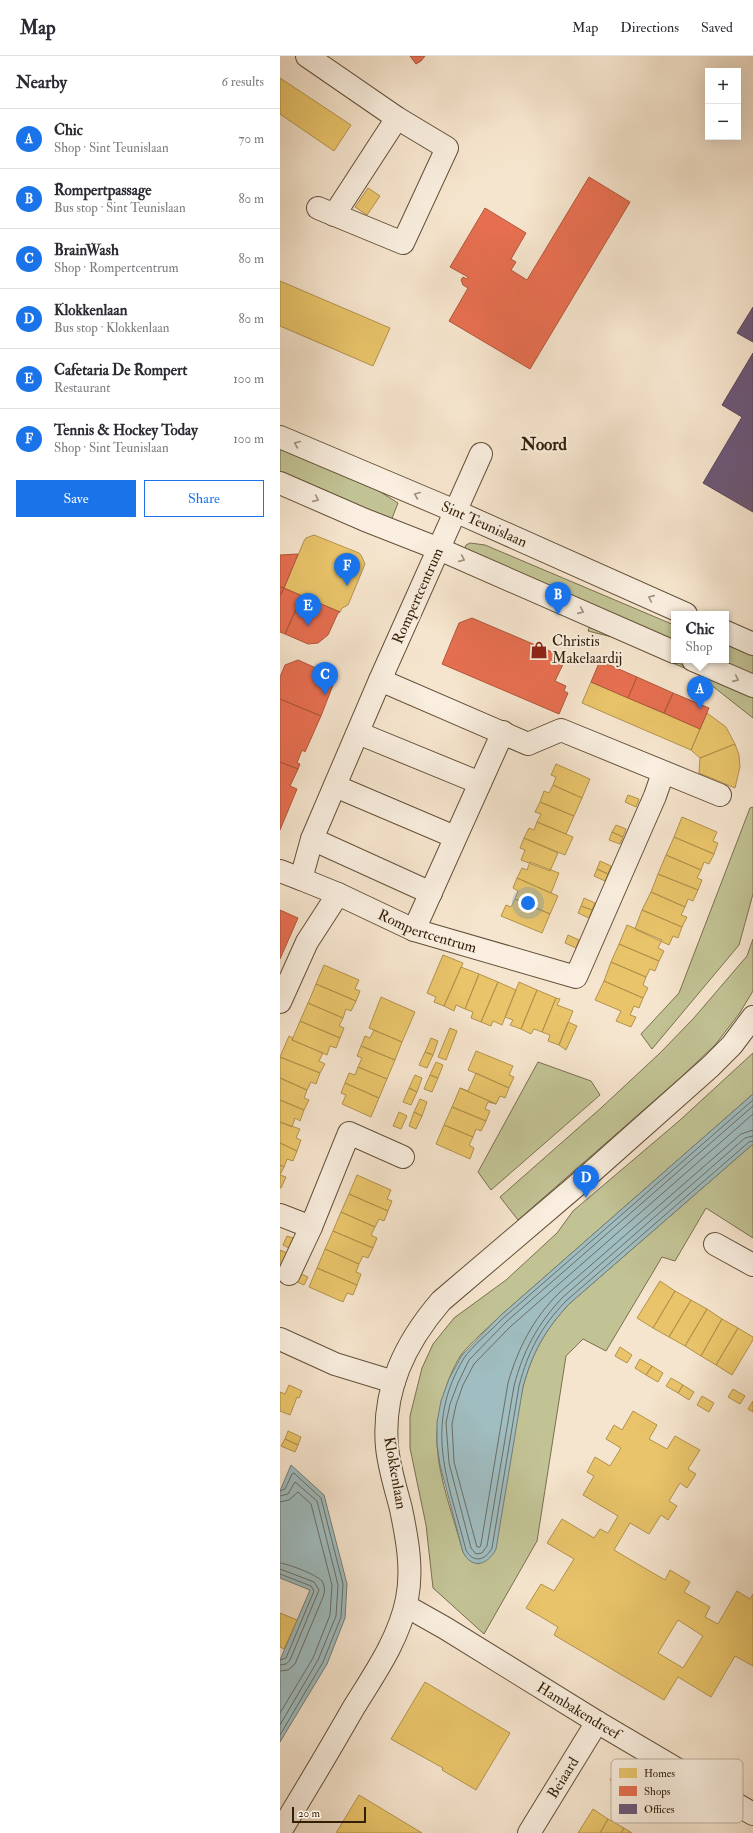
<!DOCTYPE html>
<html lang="en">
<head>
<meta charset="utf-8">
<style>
	:root { --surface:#fff; --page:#f7f7f7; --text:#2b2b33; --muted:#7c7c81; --line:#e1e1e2; --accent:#1a73e8 }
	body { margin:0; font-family:"IM FELL Double Pica",serif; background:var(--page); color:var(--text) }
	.controls { position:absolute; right:12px; top:12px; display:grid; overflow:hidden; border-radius:0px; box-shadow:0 4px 16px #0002 }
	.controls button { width:36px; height:36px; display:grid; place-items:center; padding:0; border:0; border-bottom:1px solid var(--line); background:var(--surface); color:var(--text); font:20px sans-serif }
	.scale { position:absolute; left:12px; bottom:10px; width:74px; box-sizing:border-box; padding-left:4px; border:2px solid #331e06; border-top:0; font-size:11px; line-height:14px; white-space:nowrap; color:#331e06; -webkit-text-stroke:3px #f9eedf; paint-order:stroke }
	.you { position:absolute; left:248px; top:847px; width:14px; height:14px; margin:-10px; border:3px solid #fff; border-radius:50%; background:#1a73e8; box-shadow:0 0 0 6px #1a73e833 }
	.badge { display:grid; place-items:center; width:26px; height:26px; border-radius:50%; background:var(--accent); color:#fff; font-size:13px; font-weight:700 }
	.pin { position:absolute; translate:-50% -33px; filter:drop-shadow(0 1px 2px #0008) }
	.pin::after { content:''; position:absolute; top:21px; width:14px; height:12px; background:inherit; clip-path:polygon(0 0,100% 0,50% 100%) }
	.popup { position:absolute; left:391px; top:555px; width:58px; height:52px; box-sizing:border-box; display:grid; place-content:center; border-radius:0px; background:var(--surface); filter:drop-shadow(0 1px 3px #0005); font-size:13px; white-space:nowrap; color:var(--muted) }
	.popup b { font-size:15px; color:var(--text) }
	.popup::after { content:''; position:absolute; left:50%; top:100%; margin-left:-8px; border:8px solid transparent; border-top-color:var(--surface) }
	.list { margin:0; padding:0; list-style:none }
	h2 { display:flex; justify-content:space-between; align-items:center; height:52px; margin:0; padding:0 16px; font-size:17px }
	h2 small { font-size:13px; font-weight:400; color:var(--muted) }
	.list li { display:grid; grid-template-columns:26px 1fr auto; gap:12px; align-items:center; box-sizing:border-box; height:60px; padding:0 16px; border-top:1px solid var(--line) }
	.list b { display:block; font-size:15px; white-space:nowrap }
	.list p { margin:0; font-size:13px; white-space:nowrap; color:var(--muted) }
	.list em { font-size:13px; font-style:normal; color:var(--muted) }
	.actions { display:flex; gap:8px; padding:12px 16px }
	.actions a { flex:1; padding:9px 0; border:1px solid var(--accent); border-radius:0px; text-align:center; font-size:14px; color:var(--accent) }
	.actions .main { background:var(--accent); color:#fff }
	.map { position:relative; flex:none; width:473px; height:1777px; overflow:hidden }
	header { display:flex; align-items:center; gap:24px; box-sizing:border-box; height:56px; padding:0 20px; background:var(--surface); border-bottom:1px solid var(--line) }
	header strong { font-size:19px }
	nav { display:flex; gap:22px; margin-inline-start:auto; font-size:14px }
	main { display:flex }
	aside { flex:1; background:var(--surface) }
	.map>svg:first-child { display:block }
	.green { fill:#c2c395; stroke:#7a704e }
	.water { fill:#a0bdc1; stroke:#747d76 }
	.homes { fill:#e9c46a; stroke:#b2924c; fill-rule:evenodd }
	.shops { fill:#e76f51; stroke:#b1573a }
	.offices { fill:#6d597a; stroke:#5c4757 }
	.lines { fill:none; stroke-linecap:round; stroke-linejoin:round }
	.shore { stroke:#6a6e64; stroke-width:1 }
	.minor-casing { stroke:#645038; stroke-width:24 }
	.minor { stroke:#f9eedf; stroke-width:22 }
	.oneway { stroke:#a0907d }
	.labels { text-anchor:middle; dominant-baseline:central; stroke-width:4; stroke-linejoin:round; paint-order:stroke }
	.street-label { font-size:15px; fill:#331e06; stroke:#f9eedf }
	.poi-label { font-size:15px; fill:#331e06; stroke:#f9eedf; text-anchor:start }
	.quarter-label { font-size:17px; font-weight:bold; fill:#331e06; stroke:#f9eedf }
	.key { fill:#f9eedf; stroke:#beb09e; stroke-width:1 }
	.key-label { font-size:11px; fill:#331e06 }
</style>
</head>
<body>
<header>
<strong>Map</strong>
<nav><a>Map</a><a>Directions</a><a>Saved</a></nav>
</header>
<main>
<aside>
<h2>Nearby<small>6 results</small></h2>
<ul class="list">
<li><span class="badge">A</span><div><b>Chic</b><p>Shop · Sint Teunislaan</p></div><em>70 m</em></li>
<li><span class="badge">B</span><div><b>Rompertpassage</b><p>Bus stop · Sint Teunislaan</p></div><em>80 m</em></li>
<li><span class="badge">C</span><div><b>BrainWash</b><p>Shop · Rompertcentrum</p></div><em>80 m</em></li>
<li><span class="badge">D</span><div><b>Klokkenlaan</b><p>Bus stop · Klokkenlaan</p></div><em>80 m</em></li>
<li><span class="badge">E</span><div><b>Cafetaria De Rompert</b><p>Restaurant</p></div><em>100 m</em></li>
<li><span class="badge">F</span><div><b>Tennis &amp; Hockey Today</b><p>Shop · Sint Teunislaan</p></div><em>100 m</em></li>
</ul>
<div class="actions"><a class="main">Save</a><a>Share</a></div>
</aside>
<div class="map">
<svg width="473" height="1777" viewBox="0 0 473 1777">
	<rect width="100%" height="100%" fill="#f6e5ce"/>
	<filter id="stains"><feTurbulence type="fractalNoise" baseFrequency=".005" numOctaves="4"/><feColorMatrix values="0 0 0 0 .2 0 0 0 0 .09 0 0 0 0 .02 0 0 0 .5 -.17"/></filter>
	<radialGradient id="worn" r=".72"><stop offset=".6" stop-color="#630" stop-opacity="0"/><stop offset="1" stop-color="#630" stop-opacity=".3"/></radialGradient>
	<!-- green -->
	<path class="green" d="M0,389L91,430L118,447L111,465L0,418Z
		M190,487L205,489L394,569V586L184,494L186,489Z
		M310,569L473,639V662L416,617L332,581L308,575Z
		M446,588L473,598V620L436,604H446Z
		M473,751V838L459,889L372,993L361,978L399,937L470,752Z
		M473,883V935L459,958L435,989L400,1022L238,1164L220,1141L321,1052L380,997L413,963L467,900Z
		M473,997V1038L220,1260C208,1272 191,1286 181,1299C166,1322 155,1362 157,1389C159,1424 174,1462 183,1496C187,1503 191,1506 199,1508L243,1331C252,1297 265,1274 289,1248L473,1088V1182L426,1152L395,1205L382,1201L326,1295L303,1283L286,1300L257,1485L204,1578L153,1532L146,1469L130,1392V1360L142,1312L153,1288L174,1262L226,1224L277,1177L293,1155L399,1065Z
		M258,1006L311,1025L320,1039L211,1134L198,1116Z"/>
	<!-- water -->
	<path class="water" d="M473,1038V1088L289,1248C265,1274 252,1297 243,1331L216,1493C208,1509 192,1514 183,1496L160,1409L157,1388V1366L161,1345L169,1323L182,1299L220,1260Z
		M11,1409L44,1439L67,1528L65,1562L47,1608L0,1686V1604L30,1534L0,1522V1435Z"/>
	<!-- homes -->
	<path class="homes" d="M0,22L71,69L54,95L0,58Z
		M88,132L100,140L87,159L75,151Z
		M0,225L110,272L93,310L0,270Z
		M34,479L79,497L81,499L85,508L68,549L62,552L60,556L4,532L24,485L26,482Z
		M311,626L420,673L411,694L302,647Z
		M427,657L446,671L455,688L420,702L411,694Z
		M455,688L459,699L460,711L455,732L419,717L420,702Z
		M276,708L310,723L302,742L273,729L276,721L271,719Z
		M273,729L302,742L294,760L260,746L264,735L269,737Z
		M348,739L359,743L356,751L345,746Z
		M260,746L294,760L286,778L257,766L261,758L255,756Z
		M402,761L437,776L433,785L438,787L434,798L394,781Z
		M257,766L293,781L285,799L244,782L249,772L254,774Z
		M336,769L346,773L343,781L332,776Z
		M332,776L343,781L340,788L329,784Z
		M394,781L434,798L429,808L424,806L421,814L386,799Z
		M244,782L278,797L270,815L241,804L245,794L240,792Z
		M386,799L421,814L417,822L422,824L418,834L378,818Z
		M320,805L331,810L328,818L317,813Z
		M250,806L279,817L271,837L237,822L242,812L247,814Z
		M317,813L328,818L325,825L314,820Z
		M378,818L418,834L413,845L408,843L405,851L371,836Z
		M237,822L278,840L270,858L235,843L238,835L233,832Z
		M371,836L405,851L401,859L407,861L402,871L362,854Z
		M304,842L315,847L312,854L301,850Z
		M235,843L270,858L262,877L221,860L226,849L231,851Z
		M301,850L312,854L309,862L298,857Z
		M362,854L402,871L398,882L393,880L389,889L355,873Z
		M347,869L382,884L378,892L384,895L379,905L339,888Z
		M288,879L299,884L296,892L285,887Z
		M339,888L379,905L375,915L370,913L366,921L331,906Z
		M163,899L183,907L164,950L154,946L156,941L147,937Z
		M331,906L366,921L363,929L368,932L363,942L324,925Z
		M44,909L79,924L75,933L80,935L76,945L36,928Z
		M181,911L199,918L185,953L176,949L174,955L164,950Z
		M199,918L218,926L201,966L191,962L193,956L185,953Z
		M324,925L363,942L359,952L354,950L350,959L356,961L351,971L336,965L341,955L315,944Z
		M218,926L236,934L222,969L213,965L211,970L201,966Z
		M239,926L257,934L241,973L230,969L233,964L225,961Z
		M36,928L76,945L71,955L66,953L63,962L28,947Z
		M257,934L276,942L262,976L254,973L251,978L241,973Z
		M101,941L135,956L122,986L89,972Z
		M276,942L280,943L277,949L293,955L279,989L268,985L270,979L262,976Z
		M28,947L63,962L59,970L64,972L60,982L20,965Z
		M20,965L60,982L56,992L50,990L47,999L12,984Z
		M288,966L297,970L286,994L279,989Z
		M170,972L177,975L166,1004L158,1001Z
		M94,974L122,986L115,1004L81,990L85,980L90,982Z
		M9,980L13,982L12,984L43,997L39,1005L45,1008L40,1017L0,1001Z
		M151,982L158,985L153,999L145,996Z
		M81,990L115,1004L107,1023L78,1011L82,1002L77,1000Z
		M196,995L233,1010L229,1019L234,1021L229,1032L188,1014Z
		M145,996L153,999L147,1012L139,1009Z
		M0,1001L40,1017L36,1028L31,1026L27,1034L0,1022Z
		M156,1006L163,1009L158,1022L150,1019Z
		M78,1011L107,1023L99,1042L65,1027L69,1017L75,1019Z
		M196,1017L229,1032L225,1042L220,1040L216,1048L180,1032L188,1035Z
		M135,1019L142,1022L137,1036L129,1032Z
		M150,1019L158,1022L152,1036L144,1033Z
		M0,1022L27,1034L24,1042L29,1044L24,1054L0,1044Z
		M65,1027L99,1042L91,1061L62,1048L66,1039L61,1037Z
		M129,1032L137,1036L131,1049L123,1046Z
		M180,1032L216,1048L208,1046L205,1053L210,1055L206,1065L172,1051Z
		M140,1043L147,1046L142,1060L134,1056Z
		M0,1044L24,1054L20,1065L15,1062L12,1071L0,1066Z
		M172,1051L206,1065L201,1075L196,1073L193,1081L164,1069Z
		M119,1056L127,1060L121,1073L113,1070Z
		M134,1056L142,1060L136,1073L129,1070Z
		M0,1066L20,1073L16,1082L21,1084L17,1095L0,1087Z
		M164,1069L193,1081L189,1089L194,1092L190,1103L156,1088Z
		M0,1087L17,1095L13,1105L7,1103L4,1111L0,1109Z
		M0,1109L4,1111L0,1119L6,1121L1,1132H0Z
		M77,1119L111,1134L107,1143L112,1145L108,1155L69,1138Z
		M69,1138L108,1155L104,1165L99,1163L95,1171L61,1156Z
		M61,1156L95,1171L91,1179L97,1182L93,1192L53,1175Z
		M53,1175L93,1192L88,1202L83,1200L79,1208L45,1193Z
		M7,1180L13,1182L9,1192L3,1189Z
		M45,1193L79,1208L76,1216L81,1218L77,1229L37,1212Z
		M0,1194L7,1197L0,1212Z
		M37,1212L77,1229L73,1239L67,1237L63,1246L29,1231Z
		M19,1217L28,1221L24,1229L15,1225Z
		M380,1225L395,1235L373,1272L357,1262Z
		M395,1235L411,1244L389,1281L373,1272Z
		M411,1244L427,1253L405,1290L389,1281Z
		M427,1253L442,1263L421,1300L405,1290Z
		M442,1263L458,1272L436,1309L421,1300Z
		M458,1272L473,1281V1284L452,1319L436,1309Z
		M340,1291L352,1299L347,1307L335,1300Z
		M360,1303L372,1310L366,1319L355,1312Z
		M372,1310L383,1317L378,1326L366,1319Z
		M391,1322L403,1329L398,1337L386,1330Z
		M9,1329L22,1335L19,1342L17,1341L10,1359L0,1355V1336L5,1338Z
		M403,1329L414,1336L409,1344L398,1337Z
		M453,1333L465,1340L460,1348L448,1341Z
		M422,1340L434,1347L429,1356L417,1349Z
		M473,1345V1356L468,1353Z
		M353,1355L377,1369L369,1383L387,1393L395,1380L420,1394L408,1413L416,1418L407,1432L400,1427L389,1445L397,1450L388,1464L381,1459L369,1478L350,1467L334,1494L385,1524L390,1514L410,1526L404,1536L430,1551L425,1561L438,1568L457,1535L470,1543L473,1538V1610L455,1600L431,1641L398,1621L384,1644L274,1579L278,1571L246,1552L261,1528L274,1535L294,1503L267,1487L282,1463L314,1482L320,1473L328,1477L338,1460L303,1439L314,1420L307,1416L315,1401L330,1410L341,1392L326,1383L334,1369L342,1374ZM398,1564L423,1580L403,1612L378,1597Z
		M8,1375L21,1381L18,1389L5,1383Z
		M5,1383L18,1389L15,1396L1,1390Z
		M0,1557L17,1564L4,1593L0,1591Z
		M145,1626L230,1677L196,1734L162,1714L163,1712L111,1683Z
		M336,1714L352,1724L346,1733L330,1724Z
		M79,1739L142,1777H56Z
		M313,1753L328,1763L320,1777H298Z
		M328,1763L344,1772L341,1777H320Z
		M344,1772L352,1777H341Z"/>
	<!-- shops -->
	<path class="shops" d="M130,0H145L141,5L136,8Z
		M309,121L350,146L250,313L169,265L188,232L183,229L181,224L183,221L187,223L188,221L170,211L205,152L246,177L231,203L236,206L231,214L247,224Z
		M18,498L4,532L0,531V499Z
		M0,531L4,532L0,540Z
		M4,532L22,540L5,578L0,576V540Z
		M22,540L60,556L58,557L48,579L38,587L28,588L5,578Z
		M192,562L286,602L275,625L286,630L284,635L288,637L279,658L162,608L179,567Z
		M18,604L36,612L33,620L53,629L41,660L0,643V621L5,609Z
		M319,607L324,609L325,607L357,621L348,642L311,626Z
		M357,621L393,637L384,657L348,642Z
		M393,637L429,652L420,673L384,657Z
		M0,643L41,660L25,696L22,694L17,707L20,708L18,713L0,706Z
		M0,706L18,713L10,730L17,733L0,774Z
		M0,854L18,862L0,903Z"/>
	<!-- offices -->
	<path class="offices" d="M473,251V286L457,277Z
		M473,297V456L423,427L462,361L442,349Z"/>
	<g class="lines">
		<!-- shore -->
		<path class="shore" d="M473,1044L222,1263C212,1274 192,1290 184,1302C143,1371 168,1424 186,1494C193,1508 206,1504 212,1492L239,1330C248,1295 261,1271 286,1245L469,1086L473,1085
			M473,1050L226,1266L189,1304L178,1327L170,1348L166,1367L169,1407L191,1492L196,1498L202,1497L207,1490L234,1330C243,1295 258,1267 283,1241L465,1082L473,1080
			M473,1058L230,1271L194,1308L183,1329L176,1349L172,1368L174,1406L197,1491H200L201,1488L228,1327C238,1292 253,1263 279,1237L461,1078L473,1074
			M0,1435L5,1433L12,1418L14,1417L41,1442L63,1528L61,1561L43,1606L0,1679
			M0,1440L8,1438L15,1426L37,1445L58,1529L56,1560L38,1604L0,1669
			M0,1446L9,1444L18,1436L31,1448L52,1529L50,1559L33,1602L0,1657
			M0,1507C9,1508 37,1519 42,1525C45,1530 45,1536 43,1541L15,1608L8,1614L0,1615
			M0,1513L34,1526L39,1534L10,1604L6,1608L0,1609
			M0,1518L31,1530L34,1535L6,1602L0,1604"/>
		<!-- minor casing -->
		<g class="minor-casing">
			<g id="minor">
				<path d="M27,0L117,62L167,92L123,187L38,152"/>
				<path d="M54,159L117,62"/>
				<path id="s1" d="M0,381L175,455L406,558"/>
				<path id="s2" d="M201,398L100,624L32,783L21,823L58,838L134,874L296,921L375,740L383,717"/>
				<path d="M0,427L85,464L159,493L394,596"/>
				<path d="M446,576L473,588"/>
				<path d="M413,604L473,630"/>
				<path d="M100,624L248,688L281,674L440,739"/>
				<path d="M78,677L200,727"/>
				<path d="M55,730L175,781"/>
				<path d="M32,783L151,837"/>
				<path d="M0,815L21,823"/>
				<path d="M134,874L223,676"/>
				<path d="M0,946L27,886L58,838"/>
				<path d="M0,1159L31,1171"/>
				<path d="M435,1188L473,1209"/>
				<path d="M9,1218L31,1171L69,1077L123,1101"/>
				<path d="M0,1283L55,1308L114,1326"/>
				<path id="s3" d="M126,1550L165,1572L317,1666L473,1758"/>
				<path d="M0,1776C25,1735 50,1693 74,1651C95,1617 119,1583 127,1543C133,1513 127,1482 121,1453C116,1433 109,1412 107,1391C102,1334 125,1287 161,1245L296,1130L430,1011L452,989L473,961"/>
				<path id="s4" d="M249,1777L317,1666"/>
			</g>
		</g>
		<!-- minor -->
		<use href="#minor" class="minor"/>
	</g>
	<!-- one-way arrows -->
	<defs><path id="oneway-chevron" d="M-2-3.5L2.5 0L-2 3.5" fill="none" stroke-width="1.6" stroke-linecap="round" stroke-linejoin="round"/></defs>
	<g class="oneway">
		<use href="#oneway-chevron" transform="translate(17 388) rotate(-157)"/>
		<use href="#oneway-chevron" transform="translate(137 439) rotate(-157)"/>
		<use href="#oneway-chevron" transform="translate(36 443) rotate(24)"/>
		<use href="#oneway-chevron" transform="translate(182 503) rotate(24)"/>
		<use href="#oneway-chevron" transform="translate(371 542) rotate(-156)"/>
		<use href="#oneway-chevron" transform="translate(301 555) rotate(24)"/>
		<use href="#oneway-chevron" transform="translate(456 623) rotate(24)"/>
	</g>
	<!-- icons -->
	<defs>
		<g id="shop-bare" transform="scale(1.38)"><path d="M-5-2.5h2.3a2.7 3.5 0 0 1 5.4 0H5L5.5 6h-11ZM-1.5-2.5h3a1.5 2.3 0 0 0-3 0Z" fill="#8f2418" stroke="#f9eedf" stroke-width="2.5" paint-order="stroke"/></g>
	</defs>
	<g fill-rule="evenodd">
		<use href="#shop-bare" x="259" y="594"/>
	</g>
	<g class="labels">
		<!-- street labels -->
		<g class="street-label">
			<text stroke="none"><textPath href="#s1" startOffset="222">Sint Teunislaan</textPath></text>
			<text transform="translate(138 540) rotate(-66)">Rompertcentrum</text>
			<text stroke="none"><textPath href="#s2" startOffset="599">Rompertcentrum</textPath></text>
			<text transform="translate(115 1417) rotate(80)">Klokkenlaan</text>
			<text stroke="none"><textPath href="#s3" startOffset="202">Hambakendreef</textPath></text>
			<text stroke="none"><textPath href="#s4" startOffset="65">Beiaard</textPath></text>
		</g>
		<!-- poi labels -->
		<g class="poi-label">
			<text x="272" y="585">Christis<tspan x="272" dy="17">Makelaardij</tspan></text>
		</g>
		<!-- quarter labels -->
		<g class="quarter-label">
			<text x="264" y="388">Noord</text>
		</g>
	</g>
	<!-- legend -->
	<rect x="331" y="1703" width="132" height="64" rx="6" class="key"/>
	<rect x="339" y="1712" width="18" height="10" fill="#e9c46a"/>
	<rect x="339" y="1730" width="18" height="10" fill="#e76f51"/>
	<rect x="339" y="1748" width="18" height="10" fill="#6d597a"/>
	<g class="key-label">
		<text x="364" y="1721">Homes</text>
		<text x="364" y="1739">Shops</text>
		<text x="364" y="1757">Offices</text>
	</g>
	<rect width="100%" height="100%" filter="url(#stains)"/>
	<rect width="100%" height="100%" fill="url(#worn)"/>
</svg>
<div class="controls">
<button>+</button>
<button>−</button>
</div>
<div class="scale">20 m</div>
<div class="you"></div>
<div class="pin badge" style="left:420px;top:653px">A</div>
<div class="popup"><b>Chic</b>Shop</div>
<div class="pin badge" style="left:278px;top:559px">B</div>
<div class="pin badge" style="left:45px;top:639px">C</div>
<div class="pin badge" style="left:306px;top:1142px">D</div>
<div class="pin badge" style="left:28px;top:570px">E</div>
<div class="pin badge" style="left:67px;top:530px">F</div>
</div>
</main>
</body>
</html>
